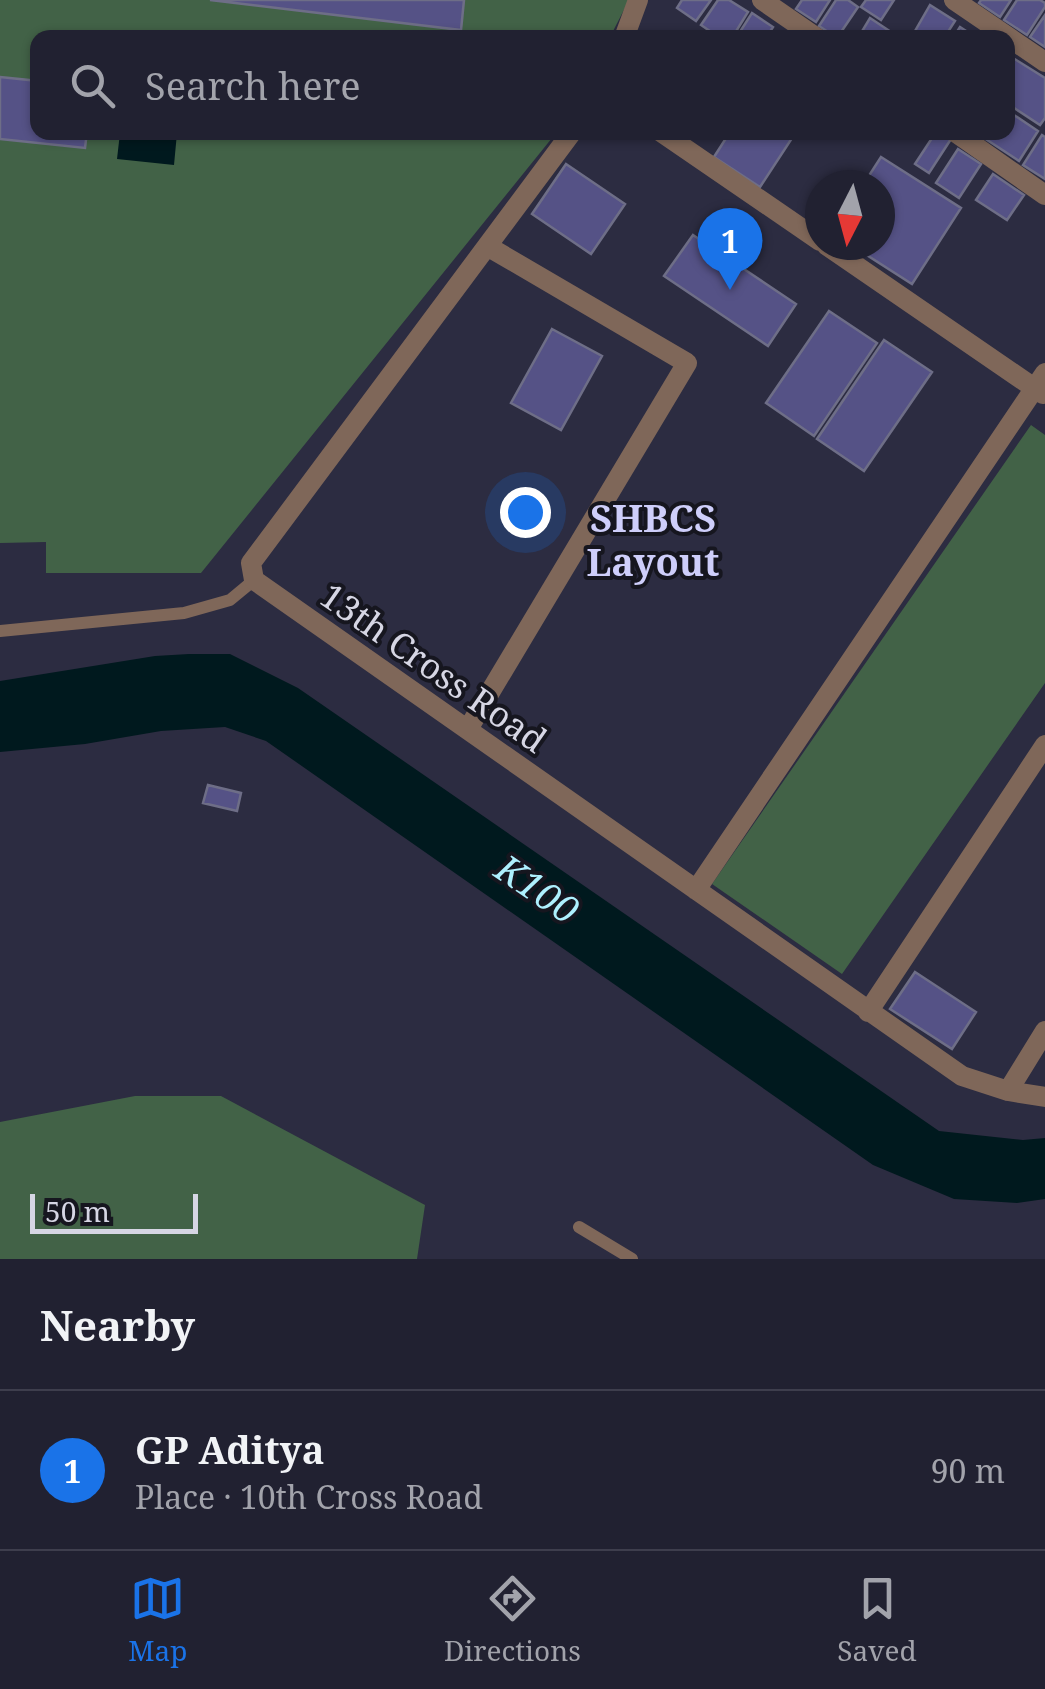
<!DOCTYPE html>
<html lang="en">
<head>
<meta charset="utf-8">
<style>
	:root { --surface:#212131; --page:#292939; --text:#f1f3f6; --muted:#a2a3ab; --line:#3e3e4d; --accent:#1a73e8 }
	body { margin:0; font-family:"Noto Serif",serif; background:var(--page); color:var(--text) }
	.compass { position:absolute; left:805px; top:170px; width:90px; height:90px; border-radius:50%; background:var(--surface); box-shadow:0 2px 8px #0004; rotate:186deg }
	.scale { position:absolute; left:30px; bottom:25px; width:168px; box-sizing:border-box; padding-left:10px; border:5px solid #d6d6e4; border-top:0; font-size:28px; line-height:35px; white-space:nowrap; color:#d6d6e4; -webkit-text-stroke:8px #16161f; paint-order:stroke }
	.you { position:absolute; left:525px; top:512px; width:35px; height:35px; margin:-25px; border:8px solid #fff; border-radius:50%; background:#1a73e8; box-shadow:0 0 0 15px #1a73e833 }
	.badge { display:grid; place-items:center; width:65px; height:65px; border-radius:50%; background:var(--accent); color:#fff; font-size:32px; font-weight:700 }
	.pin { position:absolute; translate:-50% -82px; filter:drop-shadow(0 2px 5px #0008) }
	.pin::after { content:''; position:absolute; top:52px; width:35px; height:30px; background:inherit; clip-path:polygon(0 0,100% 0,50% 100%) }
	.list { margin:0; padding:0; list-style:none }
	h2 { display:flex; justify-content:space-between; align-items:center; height:130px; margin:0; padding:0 40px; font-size:42px }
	h2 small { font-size:32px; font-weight:400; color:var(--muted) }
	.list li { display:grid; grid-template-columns:65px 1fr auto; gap:30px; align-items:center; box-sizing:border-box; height:160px; padding:0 40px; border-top:2px solid var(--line) }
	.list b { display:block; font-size:38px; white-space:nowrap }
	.list p { margin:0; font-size:32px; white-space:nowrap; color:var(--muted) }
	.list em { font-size:32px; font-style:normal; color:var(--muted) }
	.icon { flex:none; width:55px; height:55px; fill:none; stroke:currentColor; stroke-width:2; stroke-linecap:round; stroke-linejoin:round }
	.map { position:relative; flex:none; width:1045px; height:1259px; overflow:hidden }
	.search { position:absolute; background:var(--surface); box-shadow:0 2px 8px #0004; left:30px; right:30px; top:30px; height:110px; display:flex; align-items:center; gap:25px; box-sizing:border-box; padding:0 35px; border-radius:20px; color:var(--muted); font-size:38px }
	.sheet { height:290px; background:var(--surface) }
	nav { display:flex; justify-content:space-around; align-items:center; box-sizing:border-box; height:140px; border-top:2px solid var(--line); background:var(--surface); font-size:28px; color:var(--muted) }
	nav a { display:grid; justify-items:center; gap:5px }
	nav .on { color:var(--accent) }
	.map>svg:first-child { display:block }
	.green { fill:#426247 }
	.water { fill:#00191e }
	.building { fill:#555286; stroke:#6e6e87; stroke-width:2.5 }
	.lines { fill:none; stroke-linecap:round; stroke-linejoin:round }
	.lane { stroke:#7f6759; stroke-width:12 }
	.street { stroke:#7f6759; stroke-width:20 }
	.labels { text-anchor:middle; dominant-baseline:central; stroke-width:8; stroke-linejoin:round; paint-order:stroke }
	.street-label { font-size:35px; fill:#d6d6e4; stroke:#16161f }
	.neighbourhood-label { font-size:38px; font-weight:bold; fill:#cecefa; stroke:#16161f }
	.water-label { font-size:38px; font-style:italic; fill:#aef0fe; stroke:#16161f }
</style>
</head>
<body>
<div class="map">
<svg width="1045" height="1259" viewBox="0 0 1045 1259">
	<rect width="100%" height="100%" fill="#2c2c41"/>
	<!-- green -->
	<path class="green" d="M0,0H629L610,37L38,38V132L556,133L201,573H46V542L0,543Z
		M1031,425L1045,435V683L842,974L712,884Z
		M135,1096H221L425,1205L417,1259H0V1122Z"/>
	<!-- water -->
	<path class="water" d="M120,133H177L174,165L117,159Z
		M189,654H230L298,688L939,1131L1023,1140L1045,1138V1199L1017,1203L954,1199L873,1165L266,741L225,727L161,731L85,744L0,752V681L155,656Z"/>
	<!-- building -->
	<path class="building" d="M210,0H464L461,30Z
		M682,0H711L696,21L677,8Z
		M718,0H729L748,12L732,38H720L701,25Z
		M802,0H830L816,22L796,9Z
		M836,0H848L858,7L837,38L819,26Z
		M866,0H894L881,20L861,7Z
		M981,0H1011L1000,17L979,3Z
		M1017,0H1040L1045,3V7L1027,35L1004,20Z
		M930,5L955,21L944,38H911Z
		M752,13L773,27L766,38H736Z
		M1045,15V47L1030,37Z
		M870,18L900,38H858Z
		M960,27L977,38H953Z
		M1013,58L1045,78V118L1040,125L1008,104V66Z
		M0,77L38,81V132H87L85,148L0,139Z
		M1008,111L1038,131L1019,161L975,132H1008Z
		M730,132H796L760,187L714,157Z
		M936,132H941L951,139L929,173L915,164Z
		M1042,135L1045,137V179L1023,165Z
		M958,149L981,164L959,198L936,183Z
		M881,157L961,208L912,284L851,245H880V185H863Z
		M566,164L625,204L591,254L532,214Z
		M993,174L1024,195L1007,220L976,200Z
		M693,235L796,304L768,346L664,276Z
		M829,311L877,343L814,436L766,403Z
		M552,329L602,356L561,430L511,403Z
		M884,340L932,372L864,471L817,439Z
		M208,785L241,793L237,811L203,803Z
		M915,972L976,1012L952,1049L890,1009Z"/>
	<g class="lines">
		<!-- lane -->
		<path class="lane" d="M0,631L184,613L230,600L254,580
			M579,1227L632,1259"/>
		<!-- street -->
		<path class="street" d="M762,0L817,38
			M954,0L1045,62
			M624,38L638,0
			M572,132L251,563L254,580L962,1076L1008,1091L1045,1097
			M661,132L820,241
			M955,132L1045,195
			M826,245L1043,394
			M468,729L687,363L487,246
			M696,890L1045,373
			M868,1012L1045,745
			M1008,1091L1045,1031"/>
	</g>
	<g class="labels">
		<!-- street labels -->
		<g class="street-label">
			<text transform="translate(434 667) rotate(35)">13th Cross Road</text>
		</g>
		<!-- neighbourhood labels -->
		<g class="neighbourhood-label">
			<text x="653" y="517">SHBCS<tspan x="653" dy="44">Layout</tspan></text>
		</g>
		<!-- water labels -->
		<g class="water-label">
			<text transform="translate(538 888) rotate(34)">K100</text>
		</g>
	</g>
</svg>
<svg class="compass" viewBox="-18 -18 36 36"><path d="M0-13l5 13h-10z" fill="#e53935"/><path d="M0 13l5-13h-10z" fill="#a2a3ab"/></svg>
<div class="scale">50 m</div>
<div class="you"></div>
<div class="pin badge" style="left:730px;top:290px">1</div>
<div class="search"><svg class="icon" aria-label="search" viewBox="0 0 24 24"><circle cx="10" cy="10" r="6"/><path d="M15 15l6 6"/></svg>Search here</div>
</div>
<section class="sheet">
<h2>Nearby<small></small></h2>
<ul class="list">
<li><span class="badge">1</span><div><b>GP Aditya</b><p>Place · 10th Cross Road</p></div><em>90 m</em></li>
</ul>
</section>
<nav>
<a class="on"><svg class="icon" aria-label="map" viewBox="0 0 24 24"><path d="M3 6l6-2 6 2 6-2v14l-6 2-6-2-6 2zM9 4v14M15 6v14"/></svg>Map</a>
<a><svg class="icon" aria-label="directions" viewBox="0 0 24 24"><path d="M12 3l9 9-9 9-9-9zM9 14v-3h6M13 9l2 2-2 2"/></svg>Directions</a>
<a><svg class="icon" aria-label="saved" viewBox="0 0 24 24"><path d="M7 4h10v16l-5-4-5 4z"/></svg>Saved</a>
</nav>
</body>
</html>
